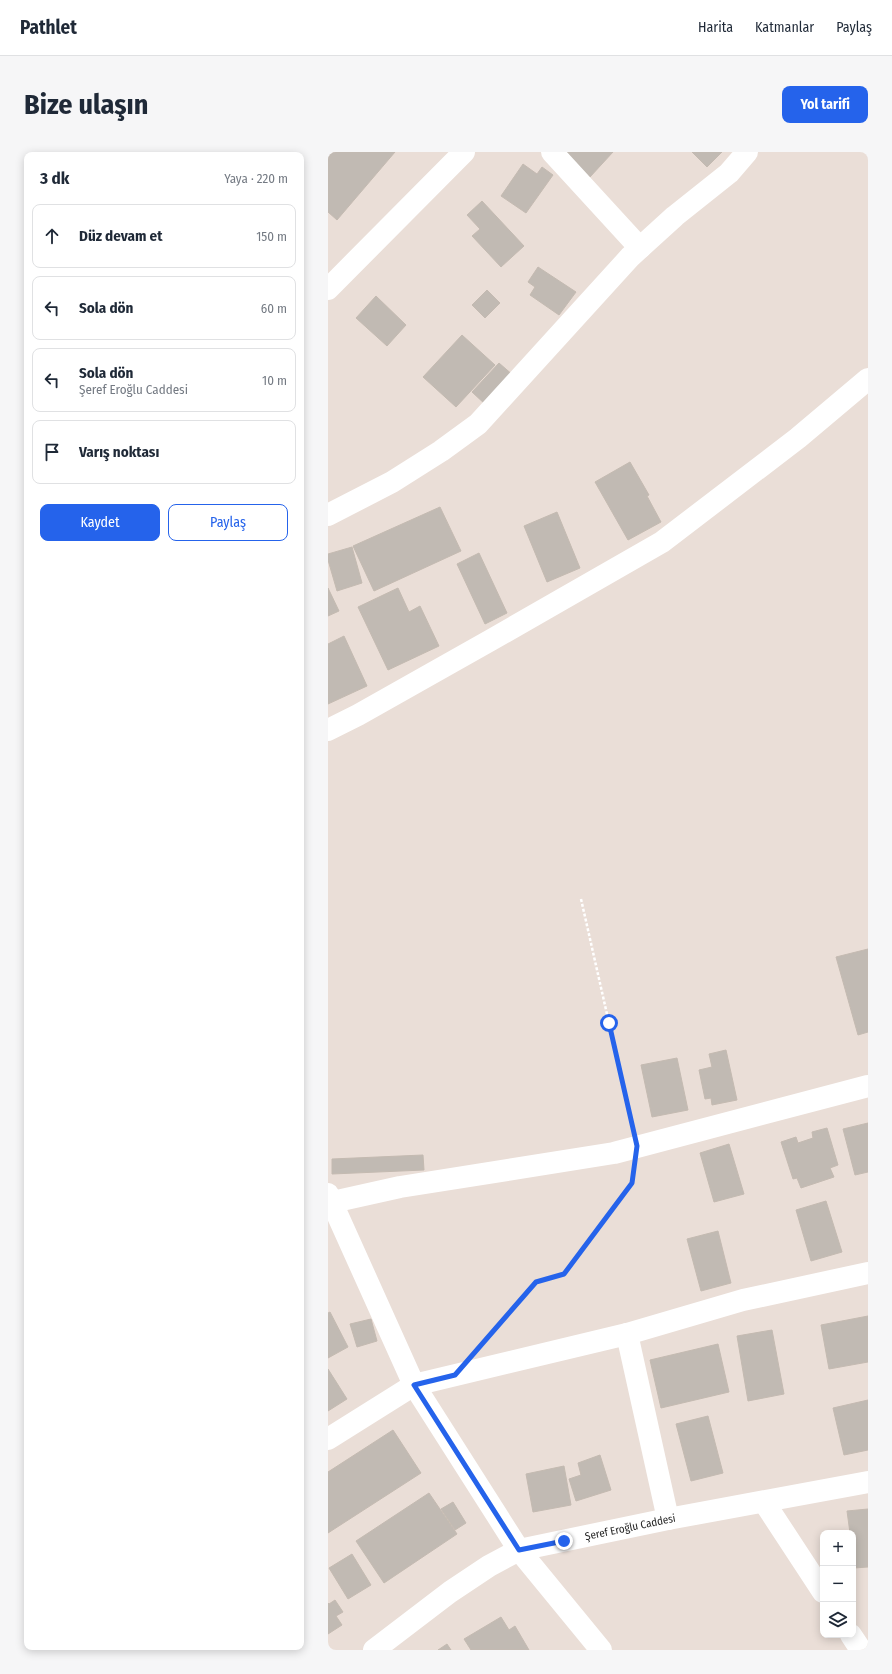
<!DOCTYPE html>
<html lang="tr">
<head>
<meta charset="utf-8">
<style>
	:root { --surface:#fff; --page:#f6f6f7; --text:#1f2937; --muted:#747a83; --line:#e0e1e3; --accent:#2563eb }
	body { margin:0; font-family:"Fira Sans Condensed",sans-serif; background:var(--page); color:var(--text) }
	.controls { position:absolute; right:12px; bottom:12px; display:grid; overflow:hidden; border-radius:8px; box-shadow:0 2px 10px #0003 }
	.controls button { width:36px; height:36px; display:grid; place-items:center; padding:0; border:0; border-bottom:1px solid var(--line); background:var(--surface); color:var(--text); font:20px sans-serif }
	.stop { position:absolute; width:12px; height:12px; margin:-9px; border:3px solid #2563eb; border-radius:50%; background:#fff }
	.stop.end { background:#2563eb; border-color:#fff; box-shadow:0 1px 4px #0008 }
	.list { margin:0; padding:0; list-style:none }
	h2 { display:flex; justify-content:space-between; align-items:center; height:52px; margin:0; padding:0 16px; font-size:17px }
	h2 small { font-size:13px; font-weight:400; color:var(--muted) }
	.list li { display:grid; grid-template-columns:26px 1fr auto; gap:12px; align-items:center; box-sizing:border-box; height:64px; margin:0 8px 8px; padding:0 8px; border:1px solid var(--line); border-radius:8px }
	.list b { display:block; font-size:15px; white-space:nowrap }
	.list p { margin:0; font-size:13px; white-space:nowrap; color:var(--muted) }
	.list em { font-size:13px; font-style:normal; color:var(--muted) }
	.actions { display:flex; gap:8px; padding:12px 16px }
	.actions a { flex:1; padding:9px 0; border:1px solid var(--accent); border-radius:8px; text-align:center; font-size:14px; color:var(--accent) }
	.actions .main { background:var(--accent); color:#fff }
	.icon { flex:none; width:22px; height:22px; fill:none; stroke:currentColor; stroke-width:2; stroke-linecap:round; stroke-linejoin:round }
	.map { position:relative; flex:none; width:540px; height:1498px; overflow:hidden; border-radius:8px }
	header { display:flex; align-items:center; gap:24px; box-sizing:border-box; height:56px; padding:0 20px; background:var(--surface); border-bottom:1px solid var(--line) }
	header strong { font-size:19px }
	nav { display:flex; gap:22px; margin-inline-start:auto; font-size:14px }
	.intro { display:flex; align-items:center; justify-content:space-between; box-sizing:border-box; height:96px; padding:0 24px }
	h1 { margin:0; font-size:28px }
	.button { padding:10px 18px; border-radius:8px; background:var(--accent); color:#fff; font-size:14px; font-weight:700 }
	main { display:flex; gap:24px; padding:0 24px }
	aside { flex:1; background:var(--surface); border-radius:8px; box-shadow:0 2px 10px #0003 }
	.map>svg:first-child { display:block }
	.building { fill:#c1bab3; stroke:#c4bab1 }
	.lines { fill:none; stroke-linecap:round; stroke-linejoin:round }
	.path { stroke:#fff; stroke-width:2.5; stroke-dasharray:3 2; stroke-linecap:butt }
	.minor { stroke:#fff; stroke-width:22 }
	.route { stroke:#2563eb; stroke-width:5 }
	.labels { text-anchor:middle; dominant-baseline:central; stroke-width:4; stroke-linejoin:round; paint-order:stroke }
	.street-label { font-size:11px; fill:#262626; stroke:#fff }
</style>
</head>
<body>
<header>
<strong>Pathlet</strong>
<nav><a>Harita</a><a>Katmanlar</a><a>Paylaş</a></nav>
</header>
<div class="intro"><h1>Bize ulaşın</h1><a class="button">Yol tarifi</a></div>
<main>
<aside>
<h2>3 dk<small>Yaya · 220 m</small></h2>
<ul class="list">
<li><svg class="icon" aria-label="ahead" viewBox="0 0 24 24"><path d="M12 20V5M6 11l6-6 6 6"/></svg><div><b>Düz devam et</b></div><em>150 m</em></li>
<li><svg class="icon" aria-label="left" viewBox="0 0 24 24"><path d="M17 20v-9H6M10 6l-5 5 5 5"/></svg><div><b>Sola dön</b></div><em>60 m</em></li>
<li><svg class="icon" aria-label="left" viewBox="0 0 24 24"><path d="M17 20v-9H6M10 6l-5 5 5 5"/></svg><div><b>Sola dön</b><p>Şeref Eroğlu Caddesi</p></div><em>10 m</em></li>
<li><svg class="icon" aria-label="arrive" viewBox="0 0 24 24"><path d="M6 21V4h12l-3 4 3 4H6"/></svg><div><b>Varış noktası</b></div></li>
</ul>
<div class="actions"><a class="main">Kaydet</a><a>Paylaş</a></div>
</aside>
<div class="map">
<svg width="540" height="1498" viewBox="0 0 540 1498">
	<rect width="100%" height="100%" fill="#eaded7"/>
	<!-- building -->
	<path class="building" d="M2,0H67L9,68L0,60V2Z
		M236,0H285L262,25Z
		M364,0H394L379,15Z
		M195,12L209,22L214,15L225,23L198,61L173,44Z
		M154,49L196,94L173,115L144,84L152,77L139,63Z
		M210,115L248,140L231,163L202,143L207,135L200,130Z
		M159,138L172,151L157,166L144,153Z
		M48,144L78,173L59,194L28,166Z
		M134,183L167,213L128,255L95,225Z
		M171,211L186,224L158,253L144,240Z
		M302,310L321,343L319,344L333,370L300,388L267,330Z
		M112,355L133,399L46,439L25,394Z
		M229,360L252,416L219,430L196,374Z
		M24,395L34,431L9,439L0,408V402Z
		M151,401L179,461L157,472L129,412Z
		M0,436L11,459L0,464Z
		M70,436L81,460L92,454L111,494L60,518L30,455Z
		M16,484L39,534L0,552V492Z
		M540,797V880L530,883L508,805Z
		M398,898L409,948L384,953L383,946L377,947L371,918L384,915L381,902Z
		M349,906L360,958L324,965L313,913Z
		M540,971V1020L527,1023L515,977Z
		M499,976L510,1013L502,1016L506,1025L473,1036L469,1026L465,1027L453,990L468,985L470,991L485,986L484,980Z
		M401,992L416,1042L386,1050L372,1001Z
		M95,1003L96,1018L4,1022V1007Z
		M498,1049L514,1100L483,1109L468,1058Z
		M390,1079L403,1131L373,1139L359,1087Z
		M2,1160L20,1195L0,1206V1161Z
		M540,1164V1210L501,1217L493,1173Z
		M43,1167L49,1189L29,1195L22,1172Z
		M444,1178L456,1242L420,1249L409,1184Z
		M390,1192L401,1240L333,1256L322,1208Z
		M0,1217L19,1247L0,1259Z
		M540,1248V1298L516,1303L505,1256Z
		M380,1264L395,1321L363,1329L348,1272Z
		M65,1278L93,1321L0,1381V1320Z
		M272,1303L283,1338L248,1349L241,1327L253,1323L250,1311Z
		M236,1314L243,1353L205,1360L198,1322Z
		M101,1341L129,1382L56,1431L28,1389Z
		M125,1350L138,1371L127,1378L113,1357Z
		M540,1357V1415L526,1416L525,1381H522L519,1359Z
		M24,1402L43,1433L20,1447L1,1416Z
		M7,1448L15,1460L8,1464L14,1473L0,1482V1451L1,1452Z
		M173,1465L181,1478L187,1474L201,1498H143L136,1487Z
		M119,1492L123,1498H110Z"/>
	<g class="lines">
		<!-- path -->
		<path class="path" d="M253,747L304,973
			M153,1194L208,1130L235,1122L304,1031L306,1019"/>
		<!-- minor -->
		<g class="minor">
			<path d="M224,0L312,96"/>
			<path d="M0,137L136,0"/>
			<path d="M0,363L64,330L113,299L150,272L302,105L347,64L401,21L419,0"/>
			<path d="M0,578L30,563L163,488L334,390L470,286L540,227"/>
			<path d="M0,1042L86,1233L191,1398L273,1498"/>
			<path d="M0,1051L72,1035L286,1001L540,934"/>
			<path d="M299,1182L340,1367"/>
			<path d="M0,1287L86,1233L299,1182L415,1148L540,1121"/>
			<path d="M436,1350L495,1440"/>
			<path d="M523,1483L533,1498"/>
			<path id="s1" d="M46,1498L122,1440L161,1414L191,1398L340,1367L540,1330"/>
		</g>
	</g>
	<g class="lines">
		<!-- route -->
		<path class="route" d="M236,1389L191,1398L86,1233L127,1223L208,1130L236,1122L304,1031L309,994L281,871"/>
	</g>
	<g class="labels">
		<!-- street labels -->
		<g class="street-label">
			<text stroke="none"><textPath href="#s1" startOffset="290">Şeref Eroğlu Caddesi</textPath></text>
		</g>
	</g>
</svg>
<div class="controls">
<button>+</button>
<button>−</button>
<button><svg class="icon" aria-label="layers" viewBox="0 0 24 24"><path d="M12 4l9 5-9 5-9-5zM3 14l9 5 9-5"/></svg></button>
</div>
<div class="stop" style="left:281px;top:871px"></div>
<div class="stop end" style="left:236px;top:1389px"></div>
</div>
</main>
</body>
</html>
